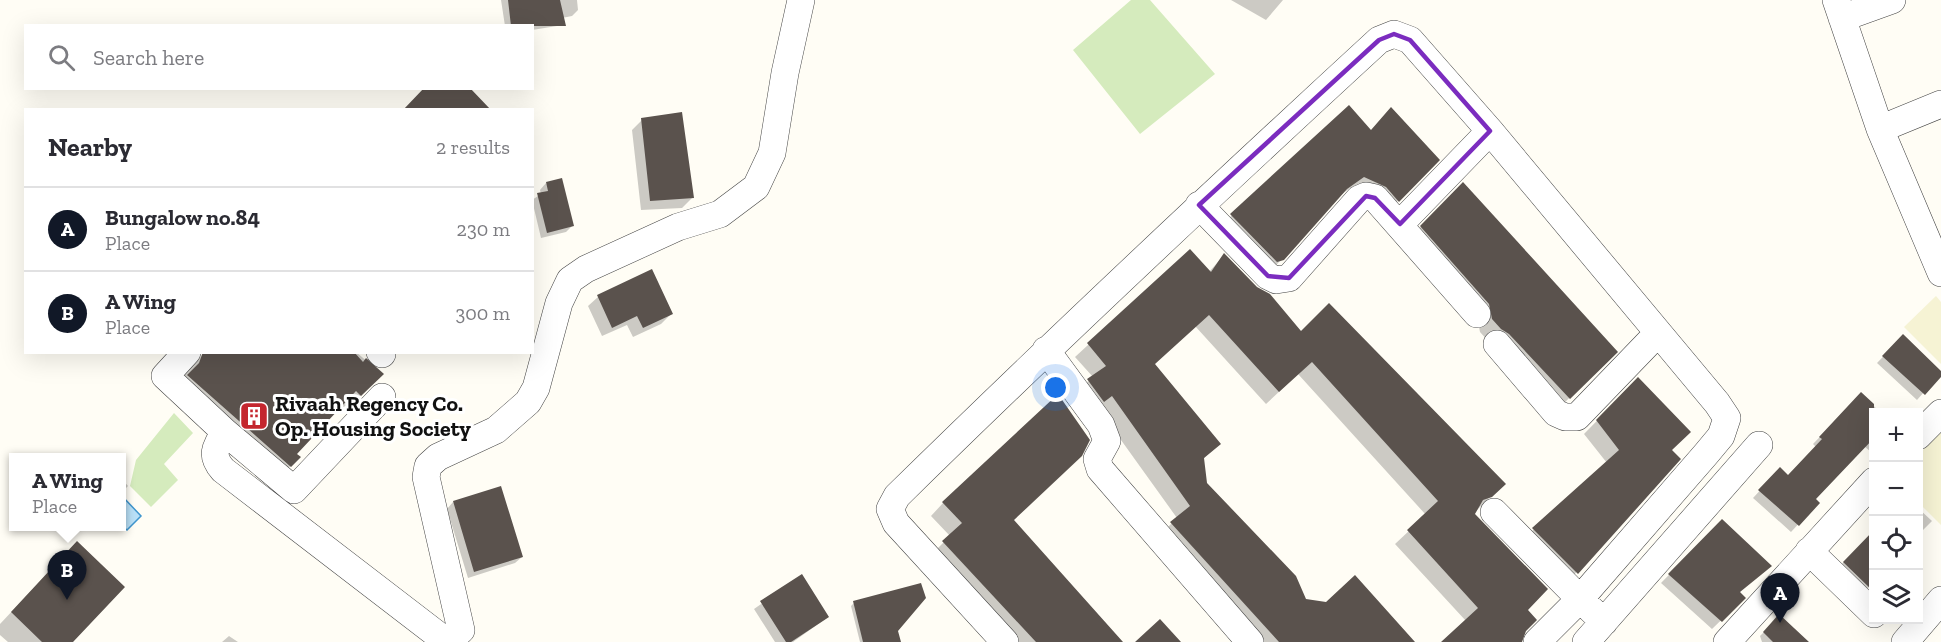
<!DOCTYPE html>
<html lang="en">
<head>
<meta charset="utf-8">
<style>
	:root { --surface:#fff; --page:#f2f2f3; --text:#2b2b33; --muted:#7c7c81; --line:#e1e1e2; --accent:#111827 }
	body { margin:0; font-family:"Zilla Slab",serif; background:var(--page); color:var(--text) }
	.controls { position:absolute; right:18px; bottom:18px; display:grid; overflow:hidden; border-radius:0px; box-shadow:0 6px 24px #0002 }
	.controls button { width:54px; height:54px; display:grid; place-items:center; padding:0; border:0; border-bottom:2px solid var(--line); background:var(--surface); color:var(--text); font:30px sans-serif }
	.you { position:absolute; left:1056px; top:388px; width:21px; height:21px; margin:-15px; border:4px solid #fff; border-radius:50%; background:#1a73e8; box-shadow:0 0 0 9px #1a73e833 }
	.badge { display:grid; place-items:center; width:39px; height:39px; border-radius:50%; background:var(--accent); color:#fff; font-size:20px; font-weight:700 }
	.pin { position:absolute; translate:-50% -50px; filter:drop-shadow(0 2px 3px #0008) }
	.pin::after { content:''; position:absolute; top:32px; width:21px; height:18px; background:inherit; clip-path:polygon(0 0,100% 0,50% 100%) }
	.popup { position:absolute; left:9px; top:453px; width:117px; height:78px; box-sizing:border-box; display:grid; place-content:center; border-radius:0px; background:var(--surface); filter:drop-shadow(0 2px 4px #0005); font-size:20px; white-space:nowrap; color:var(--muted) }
	.popup b { font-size:22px; color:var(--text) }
	.popup::after { content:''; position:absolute; left:50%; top:100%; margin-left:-12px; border:12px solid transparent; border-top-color:var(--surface) }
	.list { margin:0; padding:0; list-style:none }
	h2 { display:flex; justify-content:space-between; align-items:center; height:78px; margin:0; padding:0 24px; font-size:26px }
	h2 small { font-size:20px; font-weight:400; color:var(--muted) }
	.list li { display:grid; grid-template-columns:39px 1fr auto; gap:18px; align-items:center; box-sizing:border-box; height:84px; padding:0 24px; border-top:2px solid var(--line) }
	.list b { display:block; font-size:22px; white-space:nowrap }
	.list p { margin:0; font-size:20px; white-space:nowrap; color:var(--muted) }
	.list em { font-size:20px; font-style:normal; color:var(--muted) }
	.icon { flex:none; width:33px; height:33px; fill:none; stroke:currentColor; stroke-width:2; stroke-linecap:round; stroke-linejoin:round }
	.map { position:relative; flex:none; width:1941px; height:642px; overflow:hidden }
	.search { position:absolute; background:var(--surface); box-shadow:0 6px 24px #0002; left:24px; top:24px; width:510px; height:66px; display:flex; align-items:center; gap:15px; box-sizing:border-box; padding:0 21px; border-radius:0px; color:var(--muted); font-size:22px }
	.panel { position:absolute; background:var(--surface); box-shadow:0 6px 24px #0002; left:24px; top:108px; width:510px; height:246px; border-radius:0px }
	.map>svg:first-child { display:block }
	.farmland { fill:#f6f3d4 }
	.green { fill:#d5ebbd }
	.water { fill:#b9e0f7; stroke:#3f96cf; stroke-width:1.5 }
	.shadow { fill:#0003 }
	.building { fill:#5a524d }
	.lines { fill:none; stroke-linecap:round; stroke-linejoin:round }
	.street-casing { stroke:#444; stroke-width:28 }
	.street { stroke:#fff; stroke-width:27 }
	.marked { fill:none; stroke:#7b2cbf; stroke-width:4.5; stroke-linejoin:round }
	.labels { text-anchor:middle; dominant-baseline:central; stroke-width:6; stroke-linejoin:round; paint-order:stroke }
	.poi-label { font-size:22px; font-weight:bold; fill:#111; stroke:#fff; text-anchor:start }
</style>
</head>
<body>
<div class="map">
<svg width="1941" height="642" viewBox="0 0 1941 642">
	<rect width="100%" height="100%" fill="#fffdf5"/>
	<!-- farmland -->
	<path class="farmland" d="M1936,296L1941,302V364L1904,327Z
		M1941,432V525L1919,503L1918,455Z"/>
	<!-- green -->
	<path class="green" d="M1131,0H1150L1215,74L1140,134L1073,50Z
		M174,413L193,433L164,464L178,480L151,507L130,486L136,460Z"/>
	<!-- water -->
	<path class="water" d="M122,496L141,516L127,530L121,525Z"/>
	<!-- shadow -->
	<path class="shadow" d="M501,0H577L578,10L572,16L562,18L557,26L532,30V26H505Z
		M1231,0H1283L1266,20Z
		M1349,108L1370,131L1438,160L1386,213L1374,200L1350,188L1337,198L1269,273L1218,228Z
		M642,120L692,198L682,208L641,210L632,130Z
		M546,183L573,225L566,232L541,238L532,200L541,194L540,190Z
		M1463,184L1616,352L1556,411L1488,341L1480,332L1477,317L1409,239Z
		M1190,251L1209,272L1224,255L1301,333L1503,484L1473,514L1526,610L1521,642H1443L1466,621L1395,544L1426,515L1298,374L1266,404L1195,326L1153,365L1219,444L1202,460L1205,483L1305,601L1413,642H1255L1159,536L1177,518L1098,408L1075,393L1093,377L1075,357Z
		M651,271L671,314L661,324L633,337L627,325L602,336L588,306L598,297Z
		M1903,336L1941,373L1917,400L1877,363Z
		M205,352H356L382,374L342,413L337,409L295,454L299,457L272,485L170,394L184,374Z
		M1638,379L1671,451L1679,459L1564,586L1520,542L1607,463L1584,434Z
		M1861,394L1880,412H1874V449L1871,452L1864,446L1814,500L1818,503L1791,532L1753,498L1780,469L1788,477L1816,447L1813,444Z
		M121,478L128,486L121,493Z
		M453,502L522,557L515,563L468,578L447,509Z
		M943,503L1012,520L1121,642H1012L931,555L950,536L931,516Z
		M1918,508L1932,521L1918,535Z
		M1722,521L1739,593L1744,598L1712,629L1661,583Z
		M1874,531V582L1862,594L1837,569Z
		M60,560L71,642H8L0,635V624Z
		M801,576L828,617L793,642H775L754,609Z
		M854,603L897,631L900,642H860L851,606Z
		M1779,617L1807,642H1762L1760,636Z
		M229,636L238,642H222Z"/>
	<!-- building -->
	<path class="building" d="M508,0H560L566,26H511Z
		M424,88H470L491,110H403Z
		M1349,105L1371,130L1391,107L1440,160L1399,202L1386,187L1364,177L1347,189L1284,260L1277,262L1230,214Z
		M682,112L694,198L650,201L641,118Z
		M562,178L574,226L547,233L537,193L548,191L546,182Z
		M1463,182L1618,352L1570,399L1509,334L1501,329L1492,319L1489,304L1420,226Z
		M1190,249L1211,272L1224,253L1257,287L1270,294L1301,331L1329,303L1506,484L1492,497L1483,500L1475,514L1548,589L1528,610L1537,620L1526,631L1522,642H1441L1478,608L1407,530L1438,501L1312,362L1279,392L1209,315L1155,364L1221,444L1204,458L1207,483L1296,576L1306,599L1326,602L1355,575L1415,642H1279L1170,522L1190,506L1112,396L1104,402L1087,379L1106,366L1087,343Z
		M652,269L673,314L643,328L637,316L612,328L597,295Z
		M1903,334L1941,371V377L1925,395L1882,356Z
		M203,352H354L363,362L366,358L384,374L361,396L356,391L297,454L301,457L291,467L187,375L199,363Z
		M1638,377L1691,432L1672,450L1681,459L1578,574L1532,528L1619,450L1596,420Z
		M1861,392L1874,404V438L1816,499L1820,503L1799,526L1758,490L1780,467L1788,475L1822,439L1819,437Z
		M1058,394L1090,440L1082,456L1014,520L1123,642H1036L942,541L962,523L942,502Z
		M501,486L523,557L474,572L453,501Z
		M1722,519L1772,566L1740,592L1746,598L1722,622L1668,574Z
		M1874,530V592L1843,562Z
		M77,541L125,587L73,642H42L11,612Z
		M802,574L829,617L791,642H786L760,601Z
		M921,583L926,598L898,631L901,642H863L853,601Z
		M1779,614L1809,642H1773L1763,632Z
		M1160,619L1181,642H1135Z"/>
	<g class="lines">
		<!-- street casing -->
		<g class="street-casing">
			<path id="street" d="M1836,0L1880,129L1941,273
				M1842,18L1892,0
				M1880,129L1941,104
				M1490,131L1717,403L1727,418L1721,436L1706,454L1580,599L1604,622
				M1199,205L1268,276L1276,280L1289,278L1359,199L1366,196L1375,198L1477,314
				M1497,344L1556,413L1565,417H1577L1657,334
				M1046,350L1101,425L1107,441L1097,459L1100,469L1250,642
				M187,352L165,376L225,432C215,448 210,455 223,470L447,642
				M380,352L382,354
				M225,432L294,490L382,397
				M1918,436L1941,413
				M1494,512L1580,599L1537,642
				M1809,551L1874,614
				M448,642L461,630L426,477L428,466L438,457L496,430L528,402L536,388L559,303L570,280L586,269L678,227L720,214L756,187L772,153L785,73L801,0
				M1005,642L896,523L890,509L897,496C1055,341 1216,190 1379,40L1394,34L1410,40L1490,131L1400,224
				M1586,642L1759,445
				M1727,642L1874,481
				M1905,642L1941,600"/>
		</g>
		<!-- street -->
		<use href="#street" class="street"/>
	</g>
	<!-- marked area -->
	<path class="marked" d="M1394,34L1410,40L1490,131L1400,224L1375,198L1366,196L1289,278L1268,276L1199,205L1379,40Z"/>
	<!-- icons -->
	<defs>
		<g id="building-square" transform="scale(1.5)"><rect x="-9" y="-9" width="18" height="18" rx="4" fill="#c4262e" stroke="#fff"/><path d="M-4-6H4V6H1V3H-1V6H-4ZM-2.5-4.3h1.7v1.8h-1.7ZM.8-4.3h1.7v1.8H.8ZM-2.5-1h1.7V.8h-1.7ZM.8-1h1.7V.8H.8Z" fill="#fff"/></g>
	</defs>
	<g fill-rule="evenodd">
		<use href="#building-square" x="254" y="416"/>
	</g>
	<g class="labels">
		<!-- poi labels -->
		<g class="poi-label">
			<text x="275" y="403">Rivaah Regency Co.<tspan x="275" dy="25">Op. Housing Society</tspan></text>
		</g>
	</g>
</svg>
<div class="controls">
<button>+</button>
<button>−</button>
<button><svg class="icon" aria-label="locate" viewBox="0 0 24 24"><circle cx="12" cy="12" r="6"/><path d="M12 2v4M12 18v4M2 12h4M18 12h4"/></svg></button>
<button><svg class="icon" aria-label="layers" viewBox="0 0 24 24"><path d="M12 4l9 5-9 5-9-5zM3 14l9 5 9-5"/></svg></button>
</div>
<div class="you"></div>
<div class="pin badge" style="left:1780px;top:623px">A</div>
<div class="pin badge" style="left:67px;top:600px">B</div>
<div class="popup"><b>A Wing</b>Place</div>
<div class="search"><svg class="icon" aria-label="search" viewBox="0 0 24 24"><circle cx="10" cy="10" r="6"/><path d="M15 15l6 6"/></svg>Search here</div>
<section class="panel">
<h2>Nearby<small>2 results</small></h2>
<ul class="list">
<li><span class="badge">A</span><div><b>Bungalow no.84</b><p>Place</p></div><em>230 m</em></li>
<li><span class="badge">B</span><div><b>A Wing</b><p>Place</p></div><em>300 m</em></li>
</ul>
</section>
</div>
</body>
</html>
